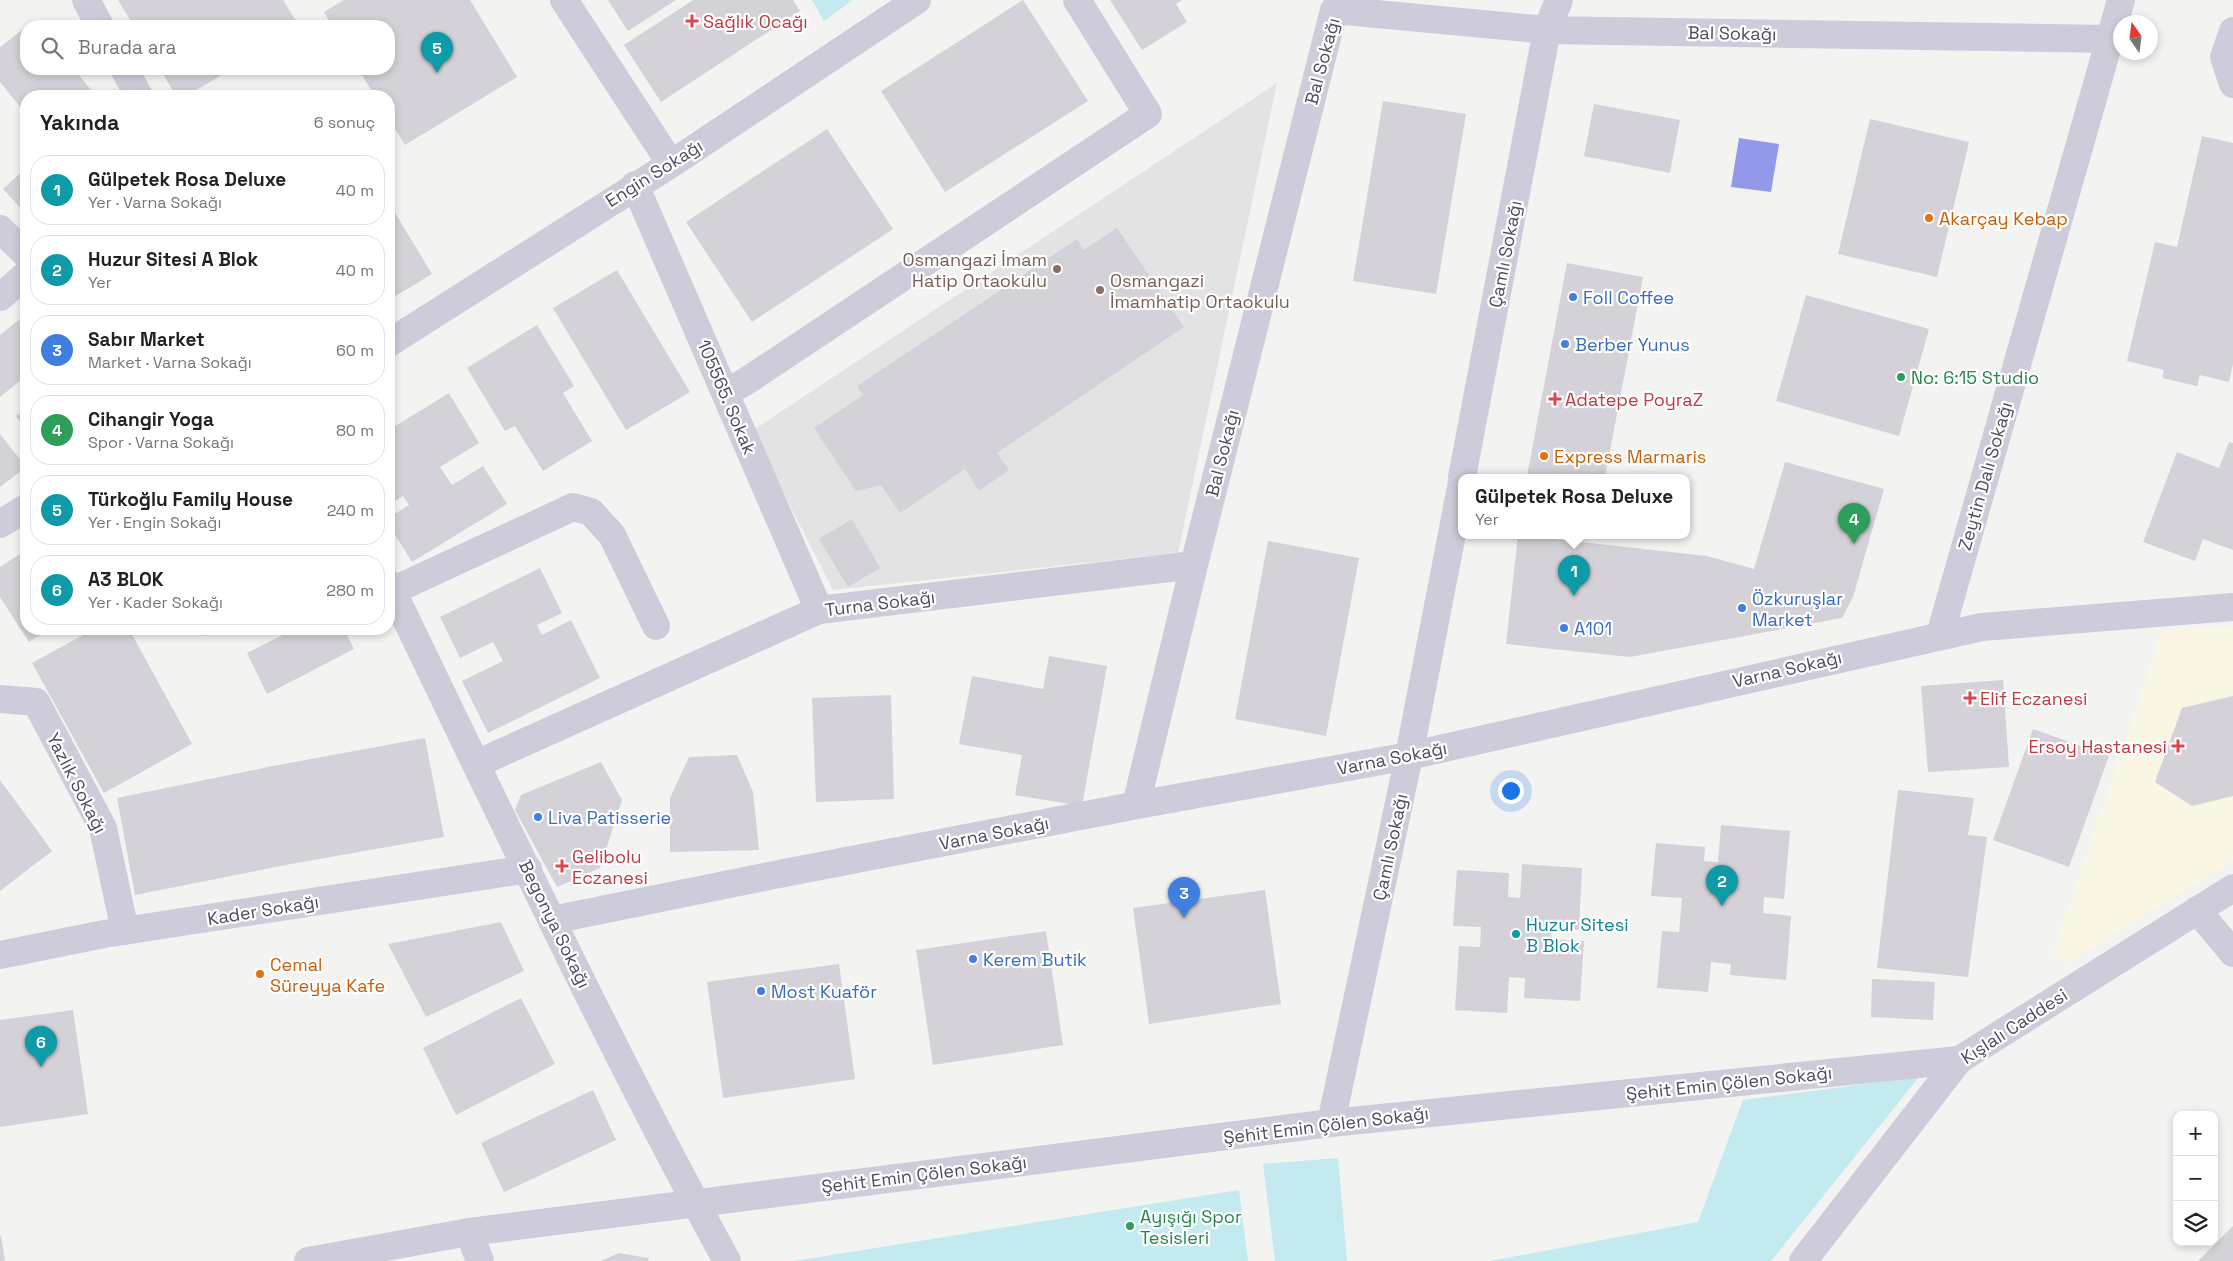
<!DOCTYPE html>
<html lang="tr">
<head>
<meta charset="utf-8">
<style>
	:root { --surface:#fff; --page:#f6f6f6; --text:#222; --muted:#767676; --line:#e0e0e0; --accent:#5421dd }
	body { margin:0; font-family:"Space Grotesk",sans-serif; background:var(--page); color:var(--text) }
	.controls { position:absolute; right:15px; bottom:15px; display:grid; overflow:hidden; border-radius:10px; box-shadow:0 2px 8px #0003 }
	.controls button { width:45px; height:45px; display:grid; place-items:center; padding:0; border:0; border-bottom:1px solid var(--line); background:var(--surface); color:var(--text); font:25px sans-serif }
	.compass { position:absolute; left:2113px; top:15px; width:45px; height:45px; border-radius:50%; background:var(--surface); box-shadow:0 2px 8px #0003; rotate:346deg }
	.you { position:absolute; left:1510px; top:790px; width:18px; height:18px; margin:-12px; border:4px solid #fff; border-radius:50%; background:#1a73e8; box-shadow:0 0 0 8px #1a73e833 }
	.badge { display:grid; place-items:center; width:32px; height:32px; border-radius:50%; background:var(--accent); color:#fff; font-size:16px; font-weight:700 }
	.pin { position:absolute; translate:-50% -41px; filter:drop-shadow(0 1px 2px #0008) }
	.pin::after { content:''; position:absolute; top:26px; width:18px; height:15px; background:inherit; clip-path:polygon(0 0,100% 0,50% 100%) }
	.popup { position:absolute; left:1458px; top:474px; width:232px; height:65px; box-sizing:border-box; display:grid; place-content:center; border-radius:10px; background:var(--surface); filter:drop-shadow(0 1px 4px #0005); font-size:16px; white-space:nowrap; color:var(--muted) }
	.popup b { font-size:19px; color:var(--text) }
	.popup::after { content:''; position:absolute; left:50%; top:100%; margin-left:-10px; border:10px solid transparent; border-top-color:var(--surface) }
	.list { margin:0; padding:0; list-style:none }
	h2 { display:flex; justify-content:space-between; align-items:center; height:65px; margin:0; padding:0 20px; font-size:21px }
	h2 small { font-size:16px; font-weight:400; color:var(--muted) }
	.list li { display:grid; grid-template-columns:32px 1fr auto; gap:15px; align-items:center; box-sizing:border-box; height:70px; margin:0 10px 10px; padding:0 10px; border:1px solid var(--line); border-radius:20px }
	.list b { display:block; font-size:19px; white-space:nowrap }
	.list p { margin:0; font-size:16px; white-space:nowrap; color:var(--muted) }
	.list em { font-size:16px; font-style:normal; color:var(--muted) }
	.icon { flex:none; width:28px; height:28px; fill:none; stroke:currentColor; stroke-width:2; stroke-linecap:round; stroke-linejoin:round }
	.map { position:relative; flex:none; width:2233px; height:1261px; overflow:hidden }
	.search { position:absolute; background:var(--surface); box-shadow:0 2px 8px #0003; left:20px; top:20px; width:375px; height:55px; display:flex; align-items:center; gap:12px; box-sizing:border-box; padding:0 18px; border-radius:20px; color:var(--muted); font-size:19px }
	.panel { position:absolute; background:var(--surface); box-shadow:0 2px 8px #0003; left:20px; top:90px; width:375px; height:545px; border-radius:20px }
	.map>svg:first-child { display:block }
	.education { fill:#e4e3e3 }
	.medical { fill:#faf6e4 }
	.green { fill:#c3eaee }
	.water { fill:#9299e9 }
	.building { fill:#d4d1d8 }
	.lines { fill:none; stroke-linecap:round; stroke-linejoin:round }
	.minor { stroke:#ceccda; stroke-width:28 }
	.health-dot { fill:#e0444e; stroke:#fff; stroke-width:2 }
	.food-dot { fill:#e8710a; stroke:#fff; stroke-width:2 }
	.education-dot { fill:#8d6e63; stroke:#fff; stroke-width:2 }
	.shop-dot { fill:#3f7fe0; stroke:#fff; stroke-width:2 }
	.leisure-dot { fill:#2e9e5b; stroke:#fff; stroke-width:2 }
	.culture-dot { fill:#0f9aa8; stroke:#fff; stroke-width:2 }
	.labels { text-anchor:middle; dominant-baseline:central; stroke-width:4.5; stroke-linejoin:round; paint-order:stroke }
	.health-label { font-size:18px; fill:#be3a42; stroke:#fff; text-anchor:start }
	.street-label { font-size:18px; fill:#4d4a5e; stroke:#fff }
	.food-label { font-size:18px; fill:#c56008; stroke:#fff; text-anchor:start }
	.education-label { font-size:18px; fill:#785e54; stroke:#fff; text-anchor:end }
	.shop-label { font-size:18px; fill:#366cbe; stroke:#fff; text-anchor:start }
	.leisure-label { font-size:18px; fill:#27864d; stroke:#fff; text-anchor:start }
	.culture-label { font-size:18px; fill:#0d838f; stroke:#fff; text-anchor:start }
</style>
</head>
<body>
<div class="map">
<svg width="2233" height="1261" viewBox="0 0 2233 1261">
	<rect width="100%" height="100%" fill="#f3f3f1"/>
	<!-- education -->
	<path class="education" d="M1277,83L1178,553L833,590L752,431Z"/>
	<!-- medical -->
	<path class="medical" d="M2233,626V860L2066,964L2052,955L2162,631Z"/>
	<!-- green -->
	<path class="green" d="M812,0H853L824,21Z
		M1919,1077L1771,1261H1490L1698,1222L1743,1100Z
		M1338,1158L1347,1261H1275L1263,1164Z
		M1239,1190L1248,1261H794Z"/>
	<!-- water -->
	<path class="water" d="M1739,138L1779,144L1771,192L1731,187Z"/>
	<!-- building -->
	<path class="building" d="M118,0H283L299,26H134Z
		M344,0H470L517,77L405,145L389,119V96H375L358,69H389V26H332L324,12Z
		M608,0H676L628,31Z
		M693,0H793L800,11L661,102L624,45Z
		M1023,0L1088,101L945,192L881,91Z
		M1110,0H1182L1176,4L1187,22L1142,50Z
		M26,27V69H74L91,90L83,96H26V114L0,82V47Z
		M160,69H232L186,96H176Z
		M1383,101L1466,114L1436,294L1353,281Z
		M1594,104L1680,120L1670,173L1584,156Z
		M1870,119L1969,142L1937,277L1838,254Z
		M827,129L893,229L752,322L686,222Z
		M2202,136L2233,143V364L2229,382L2200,375L2197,386L2162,378L2164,370L2127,361L2155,242L2177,247Z
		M26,168V214L3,189Z
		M389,203L432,274L389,300Z
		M1117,228L1184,327L997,453L1009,470L979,491L965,469L900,513L881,485L856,491L814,428L863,395L857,386L1077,239L1084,250Z
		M1567,263L1643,277L1605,477L1527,476Z
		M617,270L690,392L626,430L553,308Z
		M1806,295L1929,329L1899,436L1776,401Z
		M26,314V376L0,397V335Z
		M537,325L574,386L563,393L592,441L543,471L515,426L505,431L467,368Z
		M449,393L479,443L440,467L452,485L483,466L507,504L412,562L389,525V518L409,505L403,496L389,505V430Z
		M26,408V430L16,416Z
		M0,434L26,467L0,487Z
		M2229,442L2233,443V550L2203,539L2195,561L2143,542L2177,452L2219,468Z
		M1785,462L1884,489L1853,597L1842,618L1630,657L1506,644L1518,535L1707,556L1754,569Z
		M852,519L880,568L848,587L819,539Z
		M1268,541L1359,558L1326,736L1235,719Z
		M26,550V629H50L29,642L0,597V567Z
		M540,568L562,613L537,625L542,635L571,620L600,678L488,733L462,681L503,661L493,642L460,658L440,617Z
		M94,629H129L192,744L104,793L32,663Z
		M198,629H216L202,636Z
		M294,629H344L354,649L267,694L247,653Z
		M1049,656L1107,666L1082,806L1015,795L1022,755L959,744L972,676L1043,689Z
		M2003,680L2009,767L1928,772L1921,686Z
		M891,695L894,799L816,802L812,698Z
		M2233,696V796L2192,806L2155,782L2182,708Z
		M2033,729L2109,756L2069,867L1993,840Z
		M425,738L444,837L291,864L135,895L117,798L273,766Z
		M737,755L753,792L759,850L670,852V798L689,757Z
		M601,762L622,800L600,868L557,887L515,810L521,795Z
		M0,780L52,851L0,891Z
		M1898,790L1974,798L1968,835L1987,837L1968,977L1877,968Z
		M1721,825L1790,831L1784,899L1764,897L1763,913L1791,916L1786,980L1730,975L1731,964L1711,962L1708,992L1657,988L1662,931L1679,932L1682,898L1651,896L1656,843L1705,847L1704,861L1718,862Z
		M1522,864L1582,868L1579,930L1552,928L1551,939L1584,941L1580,1001L1524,998L1525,978L1509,977L1507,1013L1455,1010L1459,946L1480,947L1481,927L1453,926L1457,870L1509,873L1508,897L1520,898Z
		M1265,890L1281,1004L1149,1024L1133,908Z
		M501,922L524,971L426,1017L388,944Z
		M1046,931L1063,1045L933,1065L916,950Z
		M839,964L855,1079L723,1098L707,982Z
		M1872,979L1935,982L1933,1020L1871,1017Z
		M521,998L555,1064L456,1115L423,1048Z
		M73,1010L88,1114L0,1127V1020Z
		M593,1090L616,1140L504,1192L481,1143Z
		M2233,1226V1261H2198Z
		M0,1236H1L5,1261H0Z
		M619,1253L648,1258L649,1261H601Z"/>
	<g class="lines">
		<!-- minor -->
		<path class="minor" d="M86,0L100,26
			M564,0L671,164
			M2233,31L2224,57L2233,84
			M124,69L139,96
			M635,185L819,610
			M0,229L26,254
			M0,297L26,275
			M389,343L671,164L917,0
			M725,393L745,382L1148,114L1077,0
			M1462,477L1547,30L1559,0
			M0,524L26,508
			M389,584C499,811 606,1040 727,1261
			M392,591L573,507L591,512L612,535L656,626
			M1940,635L2121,0
			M0,699L36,702L103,828L125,931
			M476,764L819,610L1194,565
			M1136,805L1194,565L1334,10L1547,30L2110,39
			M2197,910L2233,953
			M552,920L784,873L1148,803L1409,756L1982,627L2233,607
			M0,955L104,934L528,869
			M1331,1123L1409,756L1462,482
			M469,1232L480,1261
			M308,1261L469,1232L1331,1123L1959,1060
			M1803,1261L1959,1060L2233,888"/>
	</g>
	<!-- markers -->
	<g class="health-dot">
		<path d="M689.5 13.5h5v5h5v5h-5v5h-5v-5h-5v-5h5z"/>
		<path d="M1552.5 391.5h5v5h5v5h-5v5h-5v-5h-5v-5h5z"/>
		<path d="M1967.5 690.5h5v5h5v5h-5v5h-5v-5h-5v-5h5z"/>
		<path d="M2175.5 738.5h5v5h5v5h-5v5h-5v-5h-5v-5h5z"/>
		<path d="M559.5 858.5h5v5h5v5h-5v5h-5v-5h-5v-5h5z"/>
	</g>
	<g class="food-dot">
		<circle cx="1929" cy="218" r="5"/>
		<circle cx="1544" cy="456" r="5"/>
		<circle cx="260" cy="974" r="5"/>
	</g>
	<g class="education-dot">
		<circle cx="1057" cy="269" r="5"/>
		<circle cx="1100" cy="290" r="5"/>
	</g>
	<g class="shop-dot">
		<circle cx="1573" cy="297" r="5"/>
		<circle cx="1565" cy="344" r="5"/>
		<circle cx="1742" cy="608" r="5"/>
		<circle cx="1564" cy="628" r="5"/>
		<circle cx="538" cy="817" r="5"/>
		<circle cx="973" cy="959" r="5"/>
		<circle cx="761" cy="991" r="5"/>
	</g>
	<g class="leisure-dot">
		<circle cx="1901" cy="377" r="5"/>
		<circle cx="1130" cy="1226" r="5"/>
	</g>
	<circle class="culture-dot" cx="1516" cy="934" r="5"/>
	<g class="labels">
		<!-- health labels -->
		<g class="health-label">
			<text x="703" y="21">Sağlık Ocağı</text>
			<text x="1565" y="399">Adatepe PoyraZ</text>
			<text x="1980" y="698">Elif Eczanesi</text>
			<text x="2167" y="746" text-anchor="end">Ersoy Hastanesi</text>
			<text x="572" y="856">Gelibolu<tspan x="572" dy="21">Eczanesi</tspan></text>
		</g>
		<!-- street labels -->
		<g class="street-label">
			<text transform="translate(1732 33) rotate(1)">Bal Sokağı</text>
			<text transform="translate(1322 61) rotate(-75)">Bal Sokağı</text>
			<text transform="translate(654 173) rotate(-32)">Engin Sokağı</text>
			<text transform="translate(1505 254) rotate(-79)">Çamlı Sokağı</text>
			<text transform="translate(727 397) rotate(67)">105565. Sokak</text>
			<text transform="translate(1222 453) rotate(-76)">Bal Sokağı</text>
			<text transform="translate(1985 476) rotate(-74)">Zeytin Dalı Sokağı</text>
			<text transform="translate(880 603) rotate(-7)">Turna Sokağı</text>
			<text transform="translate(1787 669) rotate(-13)">Varna Sokağı</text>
			<text transform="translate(1392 758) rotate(-11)">Varna Sokağı</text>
			<text transform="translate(77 783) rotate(63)">Yazlık Sokağı</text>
			<text transform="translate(994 833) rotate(-11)">Varna Sokağı</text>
			<text transform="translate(1390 847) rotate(-78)">Çamlı Sokağı</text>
			<text transform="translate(263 910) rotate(-9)">Kader Sokağı</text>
			<text transform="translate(555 924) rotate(64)">Begonya Sokağı</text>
			<text transform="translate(2014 1026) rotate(-33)">Kışlalı Caddesi</text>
			<text transform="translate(1729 1083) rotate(-6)">Şehit Emin Çölen Sokağı</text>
			<text transform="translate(1326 1125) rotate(-7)">Şehit Emin Çölen Sokağı</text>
			<text transform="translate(924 1174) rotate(-7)">Şehit Emin Çölen Sokağı</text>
		</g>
		<!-- food labels -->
		<g class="food-label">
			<text x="1939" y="218">Akarçay Kebap</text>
			<text x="1554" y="456">Express Marmaris</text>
			<text x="270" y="964">Cemal<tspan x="270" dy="21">Süreyya Kafe</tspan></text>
		</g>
		<!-- education labels -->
		<g class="education-label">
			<text x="1047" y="259">Osmangazi İmam<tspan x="1047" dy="21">Hatip Ortaokulu</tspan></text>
			<text x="1110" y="280" text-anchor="start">Osmangazi<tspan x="1110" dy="21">İmamhatip Ortaokulu</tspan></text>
		</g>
		<!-- shop labels -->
		<g class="shop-label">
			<text x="1583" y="297">Foll Coffee</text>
			<text x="1575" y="344">Berber Yunus</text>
			<text x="1752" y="598">Özkuruşlar<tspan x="1752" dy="21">Market</tspan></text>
			<text x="1574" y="628">A101</text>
			<text x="548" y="817">Liva Patisserie</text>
			<text x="983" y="959">Kerem Butik</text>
			<text x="771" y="991">Most Kuaför</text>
		</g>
		<!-- leisure labels -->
		<g class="leisure-label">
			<text x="1911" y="377">No: 6:15 Studio</text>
			<text x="1140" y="1216">Ayışığı Spor<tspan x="1140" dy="21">Tesisleri</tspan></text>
		</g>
		<!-- culture labels -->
		<g class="culture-label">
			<text x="1526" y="924">Huzur Sitesi<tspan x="1526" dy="21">B Blok</tspan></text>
		</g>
	</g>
</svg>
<div class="controls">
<button>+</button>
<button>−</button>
<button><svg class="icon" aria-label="layers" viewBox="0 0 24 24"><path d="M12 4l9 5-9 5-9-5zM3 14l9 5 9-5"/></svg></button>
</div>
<svg class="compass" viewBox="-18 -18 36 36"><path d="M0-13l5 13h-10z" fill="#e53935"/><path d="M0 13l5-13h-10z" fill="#767676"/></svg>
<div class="you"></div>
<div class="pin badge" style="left:1574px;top:596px;background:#0f9aa8">1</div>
<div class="popup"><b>Gülpetek Rosa Deluxe</b>Yer</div>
<div class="pin badge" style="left:1722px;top:906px;background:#0f9aa8">2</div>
<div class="pin badge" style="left:1184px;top:918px;background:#3f7fe0">3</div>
<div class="pin badge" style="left:1854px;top:544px;background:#2e9e5b">4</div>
<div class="pin badge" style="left:437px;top:73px;background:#0f9aa8">5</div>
<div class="pin badge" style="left:41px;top:1067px;background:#0f9aa8">6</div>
<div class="search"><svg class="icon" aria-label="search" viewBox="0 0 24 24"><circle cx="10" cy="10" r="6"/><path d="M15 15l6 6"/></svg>Burada ara</div>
<section class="panel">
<h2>Yakında<small>6 sonuç</small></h2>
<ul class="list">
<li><span class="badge" style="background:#0f9aa8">1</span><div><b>Gülpetek Rosa Deluxe</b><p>Yer · Varna Sokağı</p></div><em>40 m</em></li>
<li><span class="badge" style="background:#0f9aa8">2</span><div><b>Huzur Sitesi A Blok</b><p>Yer</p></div><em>40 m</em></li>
<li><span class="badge" style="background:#3f7fe0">3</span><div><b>Sabır Market</b><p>Market · Varna Sokağı</p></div><em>60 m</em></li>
<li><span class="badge" style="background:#2e9e5b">4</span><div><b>Cihangir Yoga</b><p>Spor · Varna Sokağı</p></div><em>80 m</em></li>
<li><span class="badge" style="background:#0f9aa8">5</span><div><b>Türkoğlu Family House</b><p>Yer · Engin Sokağı</p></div><em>240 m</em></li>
<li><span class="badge" style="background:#0f9aa8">6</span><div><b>A3 BLOK</b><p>Yer · Kader Sokağı</p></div><em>280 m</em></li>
</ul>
</section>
</div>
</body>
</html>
